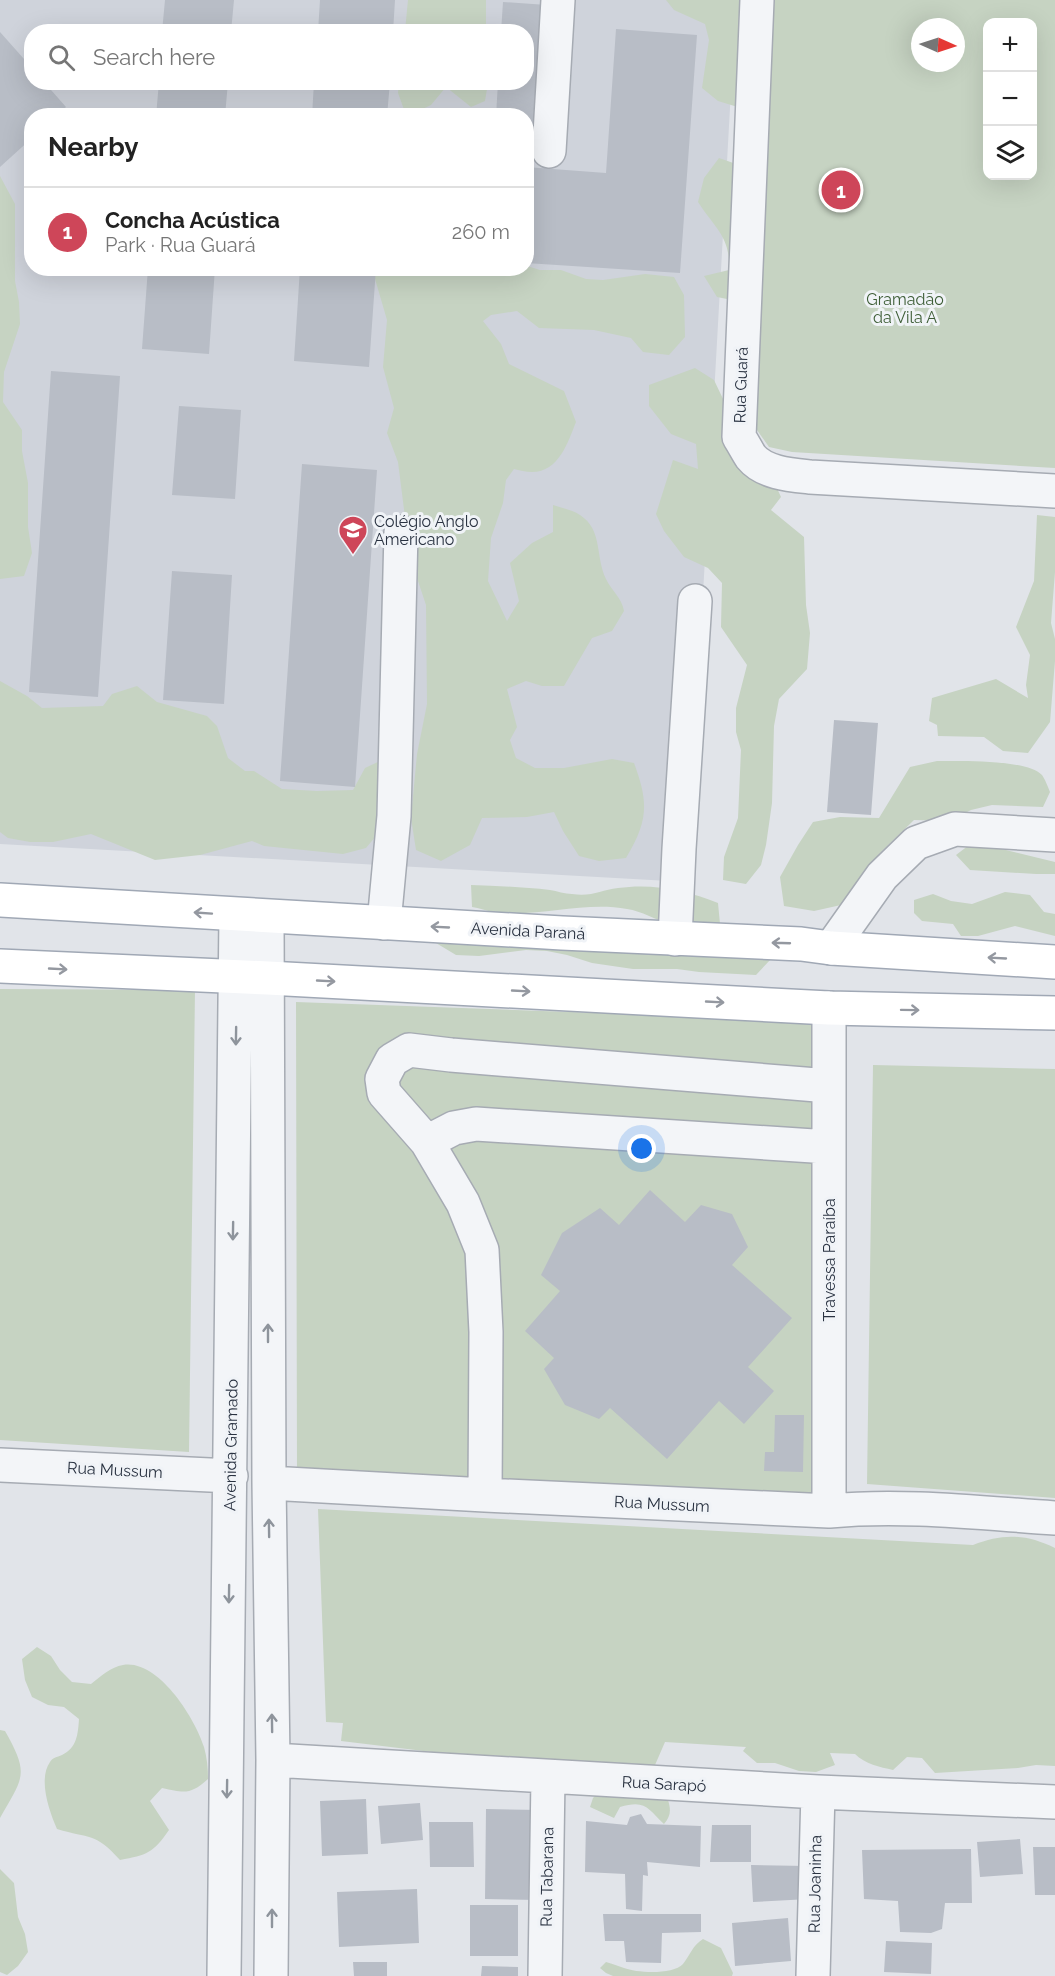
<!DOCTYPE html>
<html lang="en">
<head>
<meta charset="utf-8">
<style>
	:root { --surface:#fff; --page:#f6f6f6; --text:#222; --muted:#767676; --line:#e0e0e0; --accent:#ce4659 }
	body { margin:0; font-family:Raleway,sans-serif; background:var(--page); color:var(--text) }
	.controls { position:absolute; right:18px; top:18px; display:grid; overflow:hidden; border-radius:12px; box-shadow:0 6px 24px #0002 }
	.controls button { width:54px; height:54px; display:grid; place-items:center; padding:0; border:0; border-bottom:2px solid var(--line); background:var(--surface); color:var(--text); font:30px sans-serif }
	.compass { position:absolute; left:911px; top:18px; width:54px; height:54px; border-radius:50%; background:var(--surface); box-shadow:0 6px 24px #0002; rotate:93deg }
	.you { position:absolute; left:642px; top:1149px; width:21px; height:21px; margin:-15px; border:4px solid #fff; border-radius:50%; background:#1a73e8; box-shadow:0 0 0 9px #1a73e833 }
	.badge { display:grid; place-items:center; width:39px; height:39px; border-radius:50%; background:var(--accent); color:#fff; font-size:20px; font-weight:700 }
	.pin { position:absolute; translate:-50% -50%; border:3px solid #fff; box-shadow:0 2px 6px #0006 }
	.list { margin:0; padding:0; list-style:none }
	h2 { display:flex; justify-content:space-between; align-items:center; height:78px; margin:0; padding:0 24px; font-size:26px }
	h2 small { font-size:20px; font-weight:400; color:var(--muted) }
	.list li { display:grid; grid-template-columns:39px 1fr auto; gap:18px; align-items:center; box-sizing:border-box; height:90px; padding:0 24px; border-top:2px solid var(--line) }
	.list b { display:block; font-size:22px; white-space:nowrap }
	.list p { margin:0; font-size:20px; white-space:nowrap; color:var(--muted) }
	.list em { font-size:20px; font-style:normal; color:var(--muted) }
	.icon { flex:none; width:33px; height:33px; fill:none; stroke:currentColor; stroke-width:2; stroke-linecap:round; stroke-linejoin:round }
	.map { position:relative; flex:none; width:1055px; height:1976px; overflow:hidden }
	.search { position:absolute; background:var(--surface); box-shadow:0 6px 24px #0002; left:24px; top:24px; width:510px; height:66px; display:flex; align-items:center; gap:15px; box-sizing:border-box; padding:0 21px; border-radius:24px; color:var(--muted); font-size:22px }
	.panel { position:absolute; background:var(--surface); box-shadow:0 6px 24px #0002; left:24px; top:108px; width:510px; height:168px; border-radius:24px }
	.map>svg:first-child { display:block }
	.built { fill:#cfd3db; fill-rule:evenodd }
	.green { fill:#c6d3c2; fill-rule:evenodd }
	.building { fill:#b8bdc6 }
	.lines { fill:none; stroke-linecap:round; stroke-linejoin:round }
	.minor-casing { stroke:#a6abb3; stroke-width:36 }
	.major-casing { stroke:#a0a8b5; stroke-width:36 }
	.minor { stroke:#f3f5f8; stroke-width:33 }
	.major { stroke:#fff; stroke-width:33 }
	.oneway { stroke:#9498a0 }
	.oneway2 { stroke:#8e949c }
	.labels { text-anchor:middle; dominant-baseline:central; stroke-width:6; stroke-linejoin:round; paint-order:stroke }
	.park-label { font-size:16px; fill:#3d5d36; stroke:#f0f3f7 }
	.street-label { font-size:16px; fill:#293241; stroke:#f0f3f7 }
	.poi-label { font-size:16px; fill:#293241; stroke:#f0f3f7; text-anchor:start }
</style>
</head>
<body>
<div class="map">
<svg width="1055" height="1976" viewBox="0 0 1055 1976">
	<rect width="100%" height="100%" fill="#e1e4e9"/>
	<!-- built -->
	<path class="built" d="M0,0H736L687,882L0,844ZM32,32H526V82H32ZM32,116H526V268H32Z"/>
	<!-- green -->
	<path class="green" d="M408,0H486V31H405Z
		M666,0H1055V468L792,452L769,447L757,430L737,301L717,297L704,276L729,270C731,237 714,227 698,202L704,178L719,158L739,165L754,112L718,101L702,88L709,40L705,24L674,10ZM988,22H1032V176H988ZM920,27H956V63H920Z
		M399,83V82L488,83L485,101L471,107L446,87L431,105L408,116L406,115L398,93Z
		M0,176L15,204V281L19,302L20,324L4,372L3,402L22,430V451L28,483V527L32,553L24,576L0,579Z
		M527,266L540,270H561L586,279L603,280L645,274L674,277L684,295L685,337L669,355L643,352L631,338L594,330L539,328L517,311L491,315L483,321L501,344L509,364L564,391L576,422C568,442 559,472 532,472C526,472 519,470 514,469L506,480L503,503L491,538L488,581L507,621L519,601L510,563L532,543L553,532V505C562,508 573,510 580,515C603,530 595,556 606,579C611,590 622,598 624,611L612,631L592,638L564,686H542L526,681L507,689L517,727L510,740L516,758L535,768H564L612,759L634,763C649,803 648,821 626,858L599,861L579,856L563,831L554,812L527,817L482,818L470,845L441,861L416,850L411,818L417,754L427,704L426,605L410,557L398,462L387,433L394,408L383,367L387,320L373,272L392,268H526Z
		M695,368L714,380L724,401L770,473L781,497L771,510L804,537L806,605L810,633L807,669L779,699L774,726L772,803L766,845L761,865L746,884L723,880L724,857L738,818L741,750L736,732V708L747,665L721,627L722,583L708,568L684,557L664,531L656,514L673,460L698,469L696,444L671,434L649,406V385Z
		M1037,515L1055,517V572L1051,623L1055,639V661L1050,722L1028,753L1003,751L984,737L938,736L937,725L929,721L932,698L996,679L1028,698L1026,685L1030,655L1016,627L1034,581Z
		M0,681L27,696L42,708L103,706L112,694L137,686L157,702L207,716L217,726L228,758L245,771H254L282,789L317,791L353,790L365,768L380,761L381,830L366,848L343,854L264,846L252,841L200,855L155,860L91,834L53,842H30L8,838L0,832Z
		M937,761C959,761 1026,759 1042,775C1045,779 1048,787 1050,792L1043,807L992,805L971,810L949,821L914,820L879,854L869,881L850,903L814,911L784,906L780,877L798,845L813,822L840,817L879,818L910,767Z
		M973,842L1055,862V874H1036L970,870L956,855Z
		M471,885C497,886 524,887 550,890C557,891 565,894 572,894C592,897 601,890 618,888C652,883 687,890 718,903L720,924C702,928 687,929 670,924C655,920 642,911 627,909C583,901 538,918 494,912C487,911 479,908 472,907Z
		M1005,892L1030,895L1044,912L1055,914V936L1015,926L978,936H961L953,924L922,921L914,913V900L933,894L951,901L972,904Z
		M457,938L752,948L771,959L756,975L699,972L677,969H633L592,963L567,955L547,951L526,950L479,956L456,955L436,943Z
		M0,989L195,990L189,1452L0,1440Z
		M296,1002L817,1021L812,1503L297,1476Z
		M873,1065L1055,1069V1498L867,1484Z
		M318,1509L973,1545C1003,1533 1026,1534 1055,1548V1766L1036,1765L1018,1768L935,1773L922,1758L907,1757L893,1770C880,1767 865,1764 855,1754L830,1753L835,1765L816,1772L799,1771L775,1763H757L743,1751L746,1747L665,1742L655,1765L432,1752L341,1741L343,1723L326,1722Z
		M37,1647L51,1656L60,1670L72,1682L91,1684C101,1676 111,1667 123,1665C158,1659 195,1718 204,1747C207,1758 208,1768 208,1779C190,1795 185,1793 162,1788L150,1801L169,1830C153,1853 147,1855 120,1860C95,1832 90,1839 57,1829C49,1811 38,1779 50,1762C52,1758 57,1757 62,1755C77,1748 78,1734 79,1719L64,1707L48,1705L32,1697L25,1680L22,1659Z
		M0,1730L5,1731C30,1775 23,1777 0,1818Z
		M600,1791C609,1793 616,1795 624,1797C639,1801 653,1792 668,1800C671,1810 671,1816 664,1824C648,1809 646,1799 620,1807L614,1818L590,1807L593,1798Z
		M0,1869L14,1883L18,1917L25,1934L28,1952L18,1966L7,1975L0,1972Z
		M703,1939L721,1948L733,1973L732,1976H613L606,1973L600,1968L606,1962C613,1964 618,1966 624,1968C637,1973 673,1975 683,1964C691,1954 692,1946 703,1939Z"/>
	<!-- building -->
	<path class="building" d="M165,0H234L231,32H162Z
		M320,0H395L393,32H318Z
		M503,2L547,5L538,136L526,135V116H496L498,82H526V32H501Z
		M616,29L697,35L680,273L526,263V167L606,173Z
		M0,32L32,68V82H44L66,107L57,116H32V138L0,167Z
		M159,82H228L225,116H156Z
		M314,82H390L387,116H312Z
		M148,268H215L209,354L142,349Z
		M300,268H376L369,367L294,361Z
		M51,371L120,376L98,697L29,692Z
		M179,406L241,410L235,499L172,495Z
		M302,464L377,470L355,787L280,781Z
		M172,571L232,575L224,704L163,700Z
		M834,720L878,723L871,815L827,812Z
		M650,1190L685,1222L701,1205L732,1214L748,1247L732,1265L792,1318L748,1367L774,1391L744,1424L719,1401L667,1459L610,1408L599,1419L565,1405L544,1369L554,1358L525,1331L560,1291L541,1275L562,1233L600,1208L619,1225Z
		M775,1415H804L803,1472L764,1471L765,1452H774Z
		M366,1799L368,1854L322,1856L320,1801Z
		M420,1803L423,1840L381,1844L378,1806Z
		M486,1809L540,1810L539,1900L485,1899Z
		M641,1814L647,1824L701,1826L700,1867L647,1862L648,1876L643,1875L642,1911L626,1909L625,1874L585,1872L586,1821L627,1825L630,1817Z
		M429,1822H473L474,1867H430Z
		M712,1825H751V1862H710Z
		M1020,1839L1023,1874L980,1877L977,1842Z
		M1033,1847H1055V1895H1035Z
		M971,1849L972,1903H945L942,1929L931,1933L900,1932L898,1901L864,1899L862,1850Z
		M751,1865L807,1866L809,1899L753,1902Z
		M417,1889L419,1943L339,1947L337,1892Z
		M470,1905H518V1956H470Z
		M603,1914H701V1932L662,1933L661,1963L626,1962L624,1941H605Z
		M788,1918L791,1961L735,1966L732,1923Z
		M886,1941L932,1943L931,1974L884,1972Z
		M353,1962H387V1976H354Z
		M482,1966L518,1967V1976H481Z"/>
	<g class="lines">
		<!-- minor casing -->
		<g class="minor-casing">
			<path id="minor" d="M757,0L739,437C743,443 747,451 751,457C764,473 791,475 810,477L1055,491
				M549,151L558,0
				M267,917L269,1483L273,1760L271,1976
				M384,923L394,816L401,532
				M675,939L679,849L695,601
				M831,948L882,876L916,843L955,829L1055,835
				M427,1142L454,1128L476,1124L829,1147
				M0,1465L231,1476
				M269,1483L485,1495L829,1511C904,1504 980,1513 1055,1518
				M485,1495L486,1332L482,1250L463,1203L427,1142L384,1093L382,1079L392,1060L409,1050L451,1055L829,1086
				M829,1511V1008
				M273,1760L818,1792L1055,1802
				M224,1976L236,915
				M545,1976L548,1777
				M813,1976L818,1792"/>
		</g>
		<!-- major casing -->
		<g class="major-casing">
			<path id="major" d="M0,900L562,933L801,944L831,948L1055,962
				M0,966L268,978L829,1008L1055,1013"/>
		</g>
		<!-- minor -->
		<use href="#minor" class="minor"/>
		<!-- major -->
		<use href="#major" class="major"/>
	</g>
	<!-- one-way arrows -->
	<defs><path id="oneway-shaft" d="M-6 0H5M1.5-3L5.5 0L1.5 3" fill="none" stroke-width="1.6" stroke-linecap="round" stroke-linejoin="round" transform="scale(1.5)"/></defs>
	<g class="oneway">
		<use href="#oneway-shaft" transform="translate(203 913) rotate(-176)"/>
		<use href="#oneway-shaft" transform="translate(440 927) rotate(-177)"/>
		<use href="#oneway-shaft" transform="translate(781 943) rotate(-178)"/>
		<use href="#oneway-shaft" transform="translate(997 958) rotate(-177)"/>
		<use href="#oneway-shaft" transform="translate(58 969) rotate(3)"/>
		<use href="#oneway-shaft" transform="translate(326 981) rotate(3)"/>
		<use href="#oneway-shaft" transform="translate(521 991) rotate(3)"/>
		<use href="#oneway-shaft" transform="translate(715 1002) rotate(3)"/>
		<use href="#oneway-shaft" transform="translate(910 1010) rotate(1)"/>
	</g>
	<g class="oneway2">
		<use href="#oneway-shaft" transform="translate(236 1036) rotate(91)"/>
		<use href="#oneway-shaft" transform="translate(233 1231) rotate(91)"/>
		<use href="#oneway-shaft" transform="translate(268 1333) rotate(-90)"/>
		<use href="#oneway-shaft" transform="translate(269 1528) rotate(-91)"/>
		<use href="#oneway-shaft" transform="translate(229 1594) rotate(91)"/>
		<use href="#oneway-shaft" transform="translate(272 1723) rotate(-91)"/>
		<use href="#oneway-shaft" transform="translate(227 1789) rotate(91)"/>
		<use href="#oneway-shaft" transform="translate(272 1918) rotate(-90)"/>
	</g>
	<!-- icons -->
	<defs>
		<g id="school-pin" transform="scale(1.5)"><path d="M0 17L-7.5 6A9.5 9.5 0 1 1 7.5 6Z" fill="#ce4659" stroke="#f0f3f7"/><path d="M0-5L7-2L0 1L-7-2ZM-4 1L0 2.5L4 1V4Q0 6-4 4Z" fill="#fff"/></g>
	</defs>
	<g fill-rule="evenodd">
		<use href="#school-pin" x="353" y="530"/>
	</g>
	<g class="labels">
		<!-- park labels -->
		<g class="park-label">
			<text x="905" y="299">Gramadão<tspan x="905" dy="18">da Vila A</tspan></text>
		</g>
		<!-- street labels -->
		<g class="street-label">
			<text transform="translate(741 385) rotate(-88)">Rua Guará</text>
			<text transform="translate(528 931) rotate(3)">Avenida Paraná</text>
			<text transform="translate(829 1260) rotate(-90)">Travessa Paraíba</text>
			<text transform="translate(231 1445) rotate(-89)">Avenida Gramado</text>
			<text transform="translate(115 1470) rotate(3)">Rua Mussum</text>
			<text transform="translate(662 1504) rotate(3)">Rua Mussum</text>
			<text transform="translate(664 1784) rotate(3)">Rua Sarapó</text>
			<text transform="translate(547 1877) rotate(-89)">Rua Tabarana</text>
			<text transform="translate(815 1884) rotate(-89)">Rua Joaninha</text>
		</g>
		<!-- poi labels -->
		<g class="poi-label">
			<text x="374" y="521">Colégio Anglo<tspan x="374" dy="18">Americano</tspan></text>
		</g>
	</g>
</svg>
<div class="controls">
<button>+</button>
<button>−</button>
<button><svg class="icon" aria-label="layers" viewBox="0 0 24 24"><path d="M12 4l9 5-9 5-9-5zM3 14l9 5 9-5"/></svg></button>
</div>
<svg class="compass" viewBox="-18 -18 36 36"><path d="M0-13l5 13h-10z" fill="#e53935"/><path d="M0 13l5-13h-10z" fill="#767676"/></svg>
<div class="you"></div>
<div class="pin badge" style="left:841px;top:190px">1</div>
<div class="search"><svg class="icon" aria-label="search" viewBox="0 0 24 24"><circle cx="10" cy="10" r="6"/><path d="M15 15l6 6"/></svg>Search here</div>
<section class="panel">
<h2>Nearby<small></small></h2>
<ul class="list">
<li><span class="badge">1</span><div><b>Concha Acústica</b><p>Park · Rua Guará</p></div><em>260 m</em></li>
</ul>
</section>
</div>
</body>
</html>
